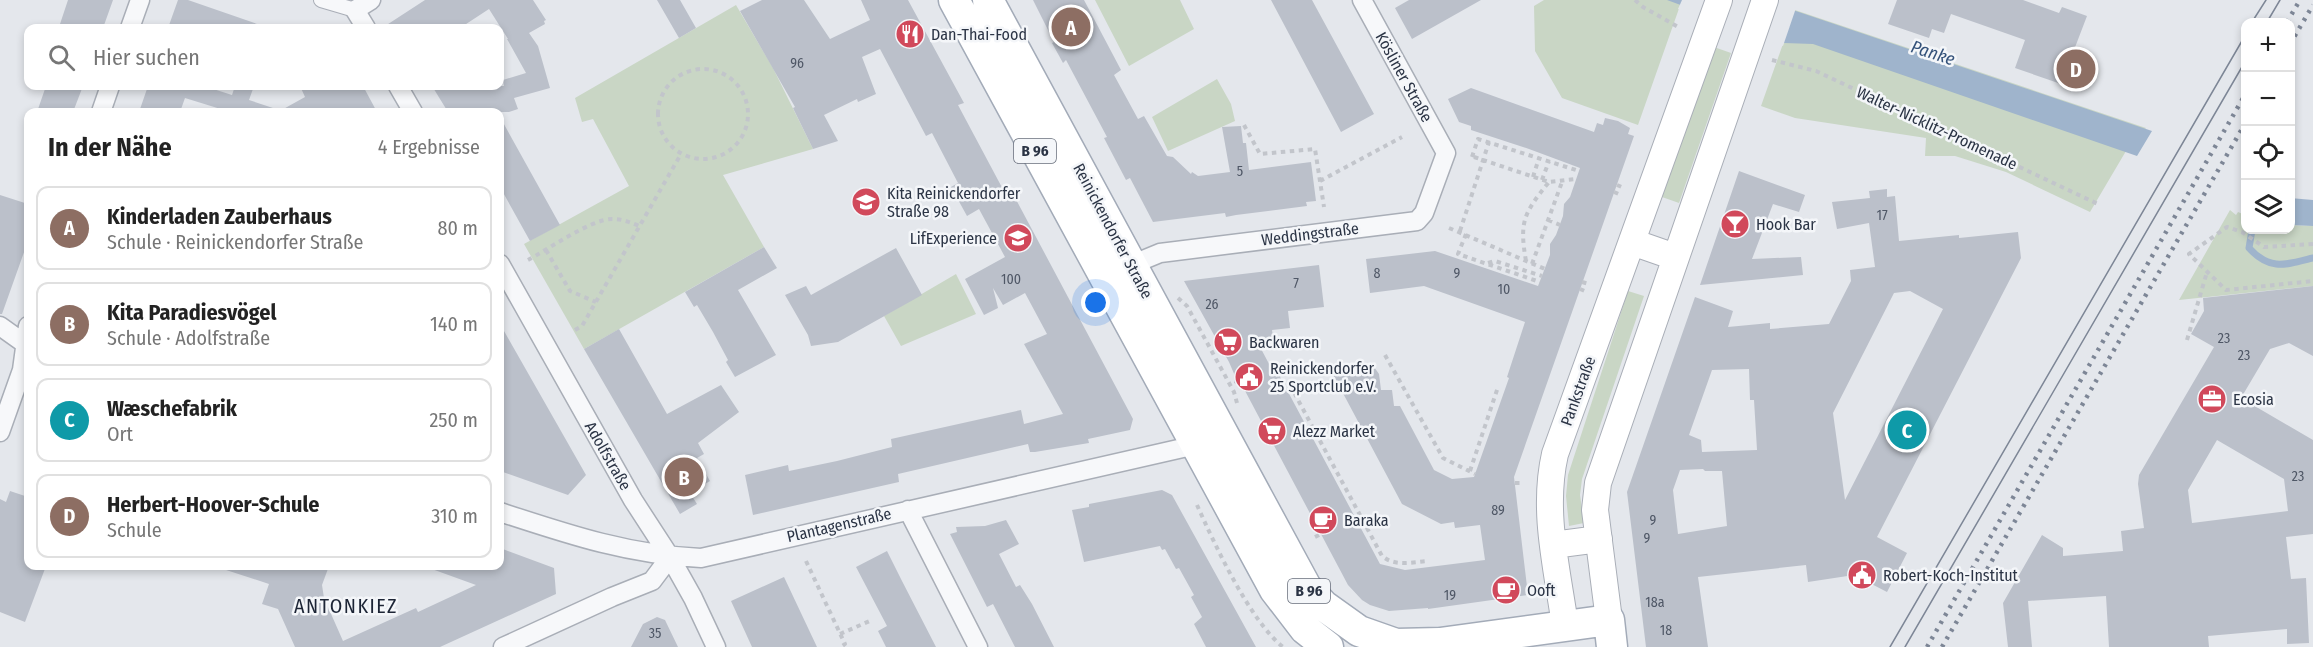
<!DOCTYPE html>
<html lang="de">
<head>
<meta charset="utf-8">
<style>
	:root { --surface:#fff; --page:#f2f2f2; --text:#222; --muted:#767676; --line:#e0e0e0; --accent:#ea580c }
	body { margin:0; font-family:"Fira Sans Condensed",sans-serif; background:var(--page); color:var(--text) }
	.controls { position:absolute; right:18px; top:18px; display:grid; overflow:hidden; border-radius:12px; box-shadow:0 3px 9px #0003 }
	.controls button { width:54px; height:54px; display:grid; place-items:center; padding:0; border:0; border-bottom:2px solid var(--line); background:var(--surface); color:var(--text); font:30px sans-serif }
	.you { position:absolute; left:1096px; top:303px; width:21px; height:21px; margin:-15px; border:4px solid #fff; border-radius:50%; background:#1a73e8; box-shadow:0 0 0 9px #1a73e833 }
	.badge { display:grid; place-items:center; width:39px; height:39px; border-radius:50%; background:var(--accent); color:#fff; font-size:20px; font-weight:700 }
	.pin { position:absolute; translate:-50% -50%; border:3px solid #fff; box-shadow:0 2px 6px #0006 }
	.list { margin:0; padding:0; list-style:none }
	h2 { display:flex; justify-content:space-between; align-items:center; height:78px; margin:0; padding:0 24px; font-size:26px }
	h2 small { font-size:20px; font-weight:400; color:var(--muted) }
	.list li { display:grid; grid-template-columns:39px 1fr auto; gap:18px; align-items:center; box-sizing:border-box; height:84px; margin:0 12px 12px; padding:0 12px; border:2px solid var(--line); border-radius:12px }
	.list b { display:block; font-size:22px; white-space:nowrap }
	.list p { margin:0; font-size:20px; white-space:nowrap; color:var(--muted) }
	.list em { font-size:20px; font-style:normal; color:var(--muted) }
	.icon { flex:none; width:33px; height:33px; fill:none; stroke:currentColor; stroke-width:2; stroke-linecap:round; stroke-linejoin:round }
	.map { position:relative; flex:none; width:2313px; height:647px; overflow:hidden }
	.search { position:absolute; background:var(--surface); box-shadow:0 3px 9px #0003; left:24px; top:24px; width:480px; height:66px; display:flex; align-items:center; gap:15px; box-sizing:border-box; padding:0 21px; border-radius:12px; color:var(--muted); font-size:22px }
	.panel { position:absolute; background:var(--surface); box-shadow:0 3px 9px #0003; left:24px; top:108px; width:480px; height:462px; border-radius:12px }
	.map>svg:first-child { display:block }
	.green { fill:#c9d6c5 }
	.water { fill:#9fb4cc }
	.pier { fill:#e4e7ec }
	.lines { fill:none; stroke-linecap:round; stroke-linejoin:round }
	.stream { stroke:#9fb4cc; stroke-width:7 }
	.building { fill:#bbc0ca; fill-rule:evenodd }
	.pedestrian-casing { stroke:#a9aeb7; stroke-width:16 }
	.minor-casing { stroke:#a9aeb7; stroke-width:21 }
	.secondary-casing { stroke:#a9aeb7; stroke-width:28 }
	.primary-casing { stroke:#a3abb8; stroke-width:33 }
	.path { stroke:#c2c5cb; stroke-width:4; stroke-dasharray:4.5 4.5; stroke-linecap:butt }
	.pedestrian { stroke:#f7f8fa; stroke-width:14 }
	.minor { stroke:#f7f8fa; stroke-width:18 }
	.secondary { stroke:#fff; stroke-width:26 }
	.primary { stroke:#fff; stroke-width:30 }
	.tram { stroke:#7d8696; stroke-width:1.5 }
	.rail { stroke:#7d8696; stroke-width:4.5; stroke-dasharray:3 6; stroke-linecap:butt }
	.labels { text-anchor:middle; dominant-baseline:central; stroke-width:5; stroke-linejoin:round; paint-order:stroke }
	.number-label { font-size:14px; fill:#4f5766 }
	.shield { fill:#f4f6f9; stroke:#676e7b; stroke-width:1.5 }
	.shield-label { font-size:15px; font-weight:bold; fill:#2b3445 }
	.poi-label { font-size:16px; fill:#2b3445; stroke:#f4f6f9; text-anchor:start }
	.street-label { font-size:16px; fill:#2b3445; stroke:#f4f6f9 }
	.water-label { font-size:18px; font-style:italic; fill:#34527a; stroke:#f4f6f9 }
	.quarter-label { font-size:20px; letter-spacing:1.5px; fill:#1d2536; stroke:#f4f6f9 }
</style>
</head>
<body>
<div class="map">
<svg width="2313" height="647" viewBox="0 0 2313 647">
	<rect width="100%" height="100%" fill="#e4e7ec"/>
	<!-- green -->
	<path class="green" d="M1095,0H1180L1194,29L1129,66Z
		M1544,0H1682L1638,125L1562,98L1535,51L1534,6Z
		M736,5L773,68L813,149L723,175L764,247L584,349L524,244L629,186L593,119L582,122L575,98Z
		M1795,10L2146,128L2126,151L2090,212L2006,172L1955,156H1925L1926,138L1795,118L1761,106Z
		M1714,47L1731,53L1679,203L1662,197Z
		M1217,79L1231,104L1235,121L1168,151L1152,117Z
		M2230,210L2236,215L2238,212L2245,215L2246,230H2290L2291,225L2313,226V286L2179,300Z
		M956,274L976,314L901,346L884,316Z
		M1628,291L1644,296L1582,479L1580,495L1584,523L1569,526L1566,496L1568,475Z"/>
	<!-- water -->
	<path class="water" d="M1667,0H1763L2152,131L2137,156L1813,44L1784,43Z
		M2290,198L2313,200V226L2291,225Z"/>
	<!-- pier -->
	<path class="pier" d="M1682,0H1773L1796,8L1783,46L1678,9Z"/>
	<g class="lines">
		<!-- stream -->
		<path class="stream" d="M2252,230L2249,248C2270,271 2285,265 2313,258"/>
	</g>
	<!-- building -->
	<path class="building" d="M68,0H113L103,28H73L60,24Z
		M178,0H188L263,26L262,28H168Z
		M425,0H533L546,20L544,21L545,24L529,33L538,46L550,88L514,98L518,109L509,112H448L432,86H504L503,80L526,73L507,39H508L489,9L460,28H382Z
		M657,0H680L696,28L679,38Z
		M762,0H804L830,39L870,20L861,0H908L964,103L958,105L1006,195L1012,192L1133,419L1130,430L1088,439L1089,443L1035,452H1030L1028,444L898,474L899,482L753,515L745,475L788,465L789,471L837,461L892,447L891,439L1021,410L1024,424L1063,414L1024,344L1047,334L1025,293L1003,305L993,288L998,308L984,315L965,279L1005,257L979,209L967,216L951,187L958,183L932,133L926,136L880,49L862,57L876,94L858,102L857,99L824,115L838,141L813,149L793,108L795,107L740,11Z
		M1033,0H1084L1121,70L1114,75L1138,119L1144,116L1167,156L1173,157L1191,174L1192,172L1198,176L1230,172L1222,127L1241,126L1243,143H1246L1249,170L1311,162L1316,201L1306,202L1307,206L1236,215L1226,217L1225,213L1153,222L1130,178L1126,180L1104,138L1107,137L1066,60L1063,63L1052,43L1054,42Z
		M1271,0H1312L1374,114L1341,132Z
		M1409,0H1481L1412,39L1395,8Z
		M1897,0H2023L2059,13L2062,7L2087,16L2061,84L2015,68L2025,40L1951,14L1944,33L1932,29L1929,38L1888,24Z
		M46,86H83L73,112H37Z
		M148,86H204L232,95L235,86H254L249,100L276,109L275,112H226L227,111L185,98L180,112H139Z
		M300,86H363L377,112H278L305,97Z
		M1471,88L1594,132L1597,123L1603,125L1605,118L1618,121L1630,128L1628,134L1634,136L1514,477L1528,595L1428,609V608L1389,611L1370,605L1362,600L1348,585L1243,387L1234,383L1235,376L1229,362L1184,281L1319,265L1324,307L1288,311L1290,328L1272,330L1273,337L1259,345L1276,377L1279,375L1380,564L1405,570L1485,560L1480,525L1455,528L1454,522L1441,524L1402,504L1329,367L1372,364L1379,374L1381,390H1392L1394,406H1400L1434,470L1452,479L1474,477L1509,378L1507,377L1525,322L1424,286L1370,293L1366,259L1435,251L1538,286L1550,255V244L1556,235L1563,216L1564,204L1570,197L1580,168L1529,149L1471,130V126L1459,122L1448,99Z
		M500,117L560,225L530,241L500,187Z
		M1739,171L1805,195L1799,212L1773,204L1752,259L1801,257L1803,275L1700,285Z
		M1887,189V197L1895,196L1899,241L1959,235V238L2018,232L2021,258L1877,537L1907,553L1887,592L1854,575L1808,582L1806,565L1698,577L1708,647H1646L1627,492L1695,297L1733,311L1728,327L1770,323V329L1829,324L1851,281L1850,270L1875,267L1869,223L1837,229L1832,202L1870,198L1869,191ZM1910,291L1943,309L1845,500L1833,413L1894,293ZM1749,369L1750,400H1754L1757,450L1702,452L1701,440L1689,435L1712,370ZM1703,469L1705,471H1722L1727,526L1678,534L1673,490L1680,470Z
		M0,195L28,204V241L2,314H0Z
		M764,247L777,268L738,290L776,355L735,377L726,362L728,360L713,332L697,305L694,307L685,292Z
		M896,248L922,295L838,342L811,346L808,335L785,295L806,286L811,295Z
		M2313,286V356L2289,343L2270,349L2241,398L2313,440V534L2286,537L2291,579L2306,578L2309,643L2287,644V629L2208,636L2209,647H2109L2106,596L2028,601L2032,647H2008L2003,603L2042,535L2063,548V556L2123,551L2121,531L2144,528L2138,484L2139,475L2214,347L2191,334L2204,311L2203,298ZM2217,440L2284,479L2288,511L2192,523L2188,490Z
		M500,324L586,475L568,495L500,471Z
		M619,329L667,414L721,385L739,412L698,443L704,454L697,458L710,481L690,493L697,504L680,514L584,349Z
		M1162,490L1172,495L1256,647H1206L1194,624L1202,617L1191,597L1194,595L1179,568L1176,569L1165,549L1162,550L1160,546L1084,562L1072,510L1089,507V504Z
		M10,491L28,497V566H46L25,622L0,612V499L6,502Z
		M1006,520L1019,544L999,554L1016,587L1020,585L1032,604L1054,647H1015L993,604L987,607L950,534L957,532L956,527L985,526Z
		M500,548L554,568L556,594L440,647H295L278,609L262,604L269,584L223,569L224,566H329L322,585L324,598L343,641L416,608L418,612L476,585L429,568V566H500Z
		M887,551L902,581L936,647H886L878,631L887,626L856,567Z
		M784,577L817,647H752L731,601Z
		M657,617L665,620L678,647H631L643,624Z"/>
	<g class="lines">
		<!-- pedestrian casing -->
		<g class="pedestrian-casing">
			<path id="pedestrian" d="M321,0L355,10"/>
		</g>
		<!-- minor casing -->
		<g class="minor-casing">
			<path id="minor" d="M130,28L140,0
				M366,28L355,10L371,0
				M398,86L413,112
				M101,112L110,86
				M500,264L633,500L670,557L693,598L716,647
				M1131,265L1160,253L1417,221L1424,213L1446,153L1362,0
				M0,326L28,346
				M0,432L22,370L28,326
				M908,510L978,647
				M500,512C567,534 629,555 701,558L1196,445
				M503,647L612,597L652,581L670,557"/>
		</g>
		<!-- secondary casing -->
		<g class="secondary-casing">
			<path id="secondary" d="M1632,242L1675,257
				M1553,545L1599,539
				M1609,620L1595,510L1598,483L1765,0
				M1565,625C1557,568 1542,511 1555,454L1719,0"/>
		</g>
		<!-- primary casing -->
		<g class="primary-casing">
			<path id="primary" d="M954,0L1275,590L1305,629L1328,647
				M988,0L1306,587L1324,606L1359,631L1396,644L1440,643L1609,620L1612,647"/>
		</g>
		<!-- path -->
		<path class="path" d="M1635,0L1643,7L1680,28
			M1772,60L1816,71L2100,205
			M658 114a45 45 0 1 1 90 0a45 45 0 1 1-90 0Z
			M1244,125L1260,154L1315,149L1324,207
			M1472,157L1478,139L1579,171
			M1474,157L1549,182L1576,179
			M1533,177L1539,158
			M1542,180L1549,161
			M1320,181L1402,137
			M1617,185L1624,188
			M1614,192L1621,195
			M1548,220L1560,225
			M1449,228L1545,269
			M1460,231L1489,142
			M1466,234L1458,254L1540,282
			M2313,244L2264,247L2242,232L2227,227L2189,254L2226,290L2313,281
			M546,250L570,291L596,302
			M528,260C547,250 591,219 612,219C622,219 630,222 639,226
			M1526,261C1519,221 1524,213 1549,182
			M1488,263L1495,261L1542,276
			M1532,264L1562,182
			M1582,282L1589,284
			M1580,289L1587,292
			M1178,298L1187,306L1234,392L1237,403
			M575,330L582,326L681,154
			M2187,340L2207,272
			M1385,355L1443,458L1475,474
			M1290,385L1382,556C1395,567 1412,562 1428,561
			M1470,471L1498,387
			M1515,483H1523
			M1197,505C1215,545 1250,621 1283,647
			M1315,537L1321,534
			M806,561L845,644L841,647
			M840,634L872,620"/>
		<!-- pedestrian -->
		<use href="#pedestrian" class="pedestrian"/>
		<!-- minor -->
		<use href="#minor" class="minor"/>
		<!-- secondary -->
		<use href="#secondary" class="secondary"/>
		<!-- primary -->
		<use href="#primary" class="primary"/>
		<!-- tram -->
		<path class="tram" d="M2252,22L2266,0
			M2267,22L2280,0
			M1890,647L2246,34
			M1905,647L2246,60"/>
		<!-- rail -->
		<path class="rail" d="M2287,22L2300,0
			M2290,44L2313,5
			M1927,647L2246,93
			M1942,647L2246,122"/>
	</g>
	<!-- icons -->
	<defs>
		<g id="restaurant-disc" transform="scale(1.5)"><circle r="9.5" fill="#d1495b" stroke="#f4f6f9"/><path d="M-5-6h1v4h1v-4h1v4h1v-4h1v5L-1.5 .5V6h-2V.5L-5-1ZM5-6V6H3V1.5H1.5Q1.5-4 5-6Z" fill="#fff"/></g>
		<g id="school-disc" transform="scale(1.5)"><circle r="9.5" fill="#d1495b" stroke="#f4f6f9"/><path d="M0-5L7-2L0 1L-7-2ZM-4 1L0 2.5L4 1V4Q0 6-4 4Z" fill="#fff"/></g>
		<g id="bar-disc" transform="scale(1.5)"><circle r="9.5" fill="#d1495b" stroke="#f4f6f9"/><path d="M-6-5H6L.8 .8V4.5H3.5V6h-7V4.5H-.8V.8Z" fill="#fff"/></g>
		<g id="supermarket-disc" transform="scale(1.5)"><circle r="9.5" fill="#d1495b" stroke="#f4f6f9"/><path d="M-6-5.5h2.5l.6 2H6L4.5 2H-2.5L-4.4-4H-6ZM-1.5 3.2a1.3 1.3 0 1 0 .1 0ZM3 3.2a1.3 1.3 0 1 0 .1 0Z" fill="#fff"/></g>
		<g id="civic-disc" transform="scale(1.5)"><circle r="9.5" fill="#d1495b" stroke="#f4f6f9"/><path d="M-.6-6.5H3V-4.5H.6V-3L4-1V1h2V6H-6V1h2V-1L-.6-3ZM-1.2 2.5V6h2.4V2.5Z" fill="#fff"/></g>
		<g id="office-disc" transform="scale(1.5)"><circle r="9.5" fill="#d1495b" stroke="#f4f6f9"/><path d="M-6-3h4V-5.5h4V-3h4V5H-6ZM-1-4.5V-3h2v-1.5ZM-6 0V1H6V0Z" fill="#fff"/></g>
		<g id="cafe-disc" transform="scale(1.5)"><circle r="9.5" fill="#d1495b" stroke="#f4f6f9"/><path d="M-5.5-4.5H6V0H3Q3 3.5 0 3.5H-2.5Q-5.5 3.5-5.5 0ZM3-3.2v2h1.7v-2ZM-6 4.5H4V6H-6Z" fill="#fff"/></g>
	</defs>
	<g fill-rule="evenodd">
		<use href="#restaurant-disc" x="910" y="34"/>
		<use href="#school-disc" x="866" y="202"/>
		<use href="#bar-disc" x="1735" y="224"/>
		<use href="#school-disc" x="1018" y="238"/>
		<use href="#supermarket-disc" x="1228" y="342"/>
		<use href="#civic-disc" x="1249" y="377"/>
		<use href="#office-disc" x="2212" y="399"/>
		<use href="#supermarket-disc" x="1272" y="431"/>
		<use href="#cafe-disc" x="1323" y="520"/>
		<use href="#civic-disc" x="1862" y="575"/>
		<use href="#cafe-disc" x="1506" y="590"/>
	</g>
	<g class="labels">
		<!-- number labels -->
		<g class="number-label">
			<text x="797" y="63">96</text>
			<text x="1240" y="171">5</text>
			<text x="1882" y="215">17</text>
			<text x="1377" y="273">8</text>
			<text x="1457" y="273">9</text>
			<text x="1011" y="279">100</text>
			<text x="1296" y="283">7</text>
			<text x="1504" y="289">10</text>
			<text x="1212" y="304">26</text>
			<text x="2224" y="338">23</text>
			<text x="2244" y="355">23</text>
			<text x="2298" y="476">23</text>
			<text x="1498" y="510">89</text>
			<text x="1653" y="520">9</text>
			<text x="1647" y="538">9</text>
			<text x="1450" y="595">19</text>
			<text x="1655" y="602">18a</text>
			<text x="1666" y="630">18</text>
			<text x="655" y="633">35</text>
		</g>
		<!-- shield labels -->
		<g class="shield">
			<rect x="1014" y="139" width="42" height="24" rx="4.5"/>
			<rect x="1288" y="579" width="42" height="24" rx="4.5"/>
		</g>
		<g class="shield-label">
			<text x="1035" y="151">B 96</text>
			<text x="1309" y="591">B 96</text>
		</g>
		<!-- poi labels -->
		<g class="poi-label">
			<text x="931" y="34">Dan-Thai-Food</text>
			<text x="887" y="193">Kita Reinickendorfer<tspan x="887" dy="18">Straße 98</tspan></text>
			<text x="1756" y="224">Hook Bar</text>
			<text x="997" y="238" text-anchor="end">LifExperience</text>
			<text x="1249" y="342">Backwaren</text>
			<text x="1270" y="368">Reinickendorfer<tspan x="1270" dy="18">25 Sportclub e.V.</tspan></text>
			<text x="2233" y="399">Ecosia</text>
			<text x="1293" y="431">Alezz Market</text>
			<text x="1344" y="520">Baraka</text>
			<text x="1883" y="575">Robert-Koch-Institut</text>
			<text x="1527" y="590">Ooft</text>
		</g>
		<!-- street labels -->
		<g class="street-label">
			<text transform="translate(1404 77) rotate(61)">Kösliner Straße</text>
			<text transform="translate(1937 128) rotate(25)">Walter-Nicklitz-Promenade</text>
			<text transform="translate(1113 231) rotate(62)">Reinickendorfer Straße</text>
			<text transform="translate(1310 234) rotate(-7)">Weddingstraße</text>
			<text transform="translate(1578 391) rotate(-70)">Pankstraße</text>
			<text transform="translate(608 456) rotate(60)">Adolfstraße</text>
			<text transform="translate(839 525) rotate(-13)">Plantagenstraße</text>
		</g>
		<!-- water labels -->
		<g class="water-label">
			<text transform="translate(1933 53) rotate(18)">Panke</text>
		</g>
		<!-- quarter labels -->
		<g class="quarter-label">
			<text x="346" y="606">ANTONKIEZ</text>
		</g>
	</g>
</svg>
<div class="controls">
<button>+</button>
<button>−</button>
<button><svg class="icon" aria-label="locate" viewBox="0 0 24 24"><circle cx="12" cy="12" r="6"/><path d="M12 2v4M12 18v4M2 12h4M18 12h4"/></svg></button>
<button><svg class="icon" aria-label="layers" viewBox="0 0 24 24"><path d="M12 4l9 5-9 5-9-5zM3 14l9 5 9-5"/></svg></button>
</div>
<div class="you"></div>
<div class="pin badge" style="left:1071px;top:27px;background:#8d6e63">A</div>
<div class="pin badge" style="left:684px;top:477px;background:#8d6e63">B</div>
<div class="pin badge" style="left:1907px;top:430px;background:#0f9aa8">C</div>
<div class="pin badge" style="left:2076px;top:69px;background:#8d6e63">D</div>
<div class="search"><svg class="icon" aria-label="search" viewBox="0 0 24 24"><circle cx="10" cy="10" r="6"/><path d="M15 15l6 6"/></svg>Hier suchen</div>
<section class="panel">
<h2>In der Nähe<small>4 Ergebnisse</small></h2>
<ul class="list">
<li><span class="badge" style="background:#8d6e63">A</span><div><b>Kinderladen Zauberhaus</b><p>Schule · Reinickendorfer Straße</p></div><em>80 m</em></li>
<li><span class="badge" style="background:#8d6e63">B</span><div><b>Kita Paradiesvögel</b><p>Schule · Adolfstraße</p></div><em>140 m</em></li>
<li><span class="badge" style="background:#0f9aa8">C</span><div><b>Wæschefabrik</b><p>Ort</p></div><em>250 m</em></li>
<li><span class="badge" style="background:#8d6e63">D</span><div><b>Herbert-Hoover-Schule</b><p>Schule</p></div><em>310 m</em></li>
</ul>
</section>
</div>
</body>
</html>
